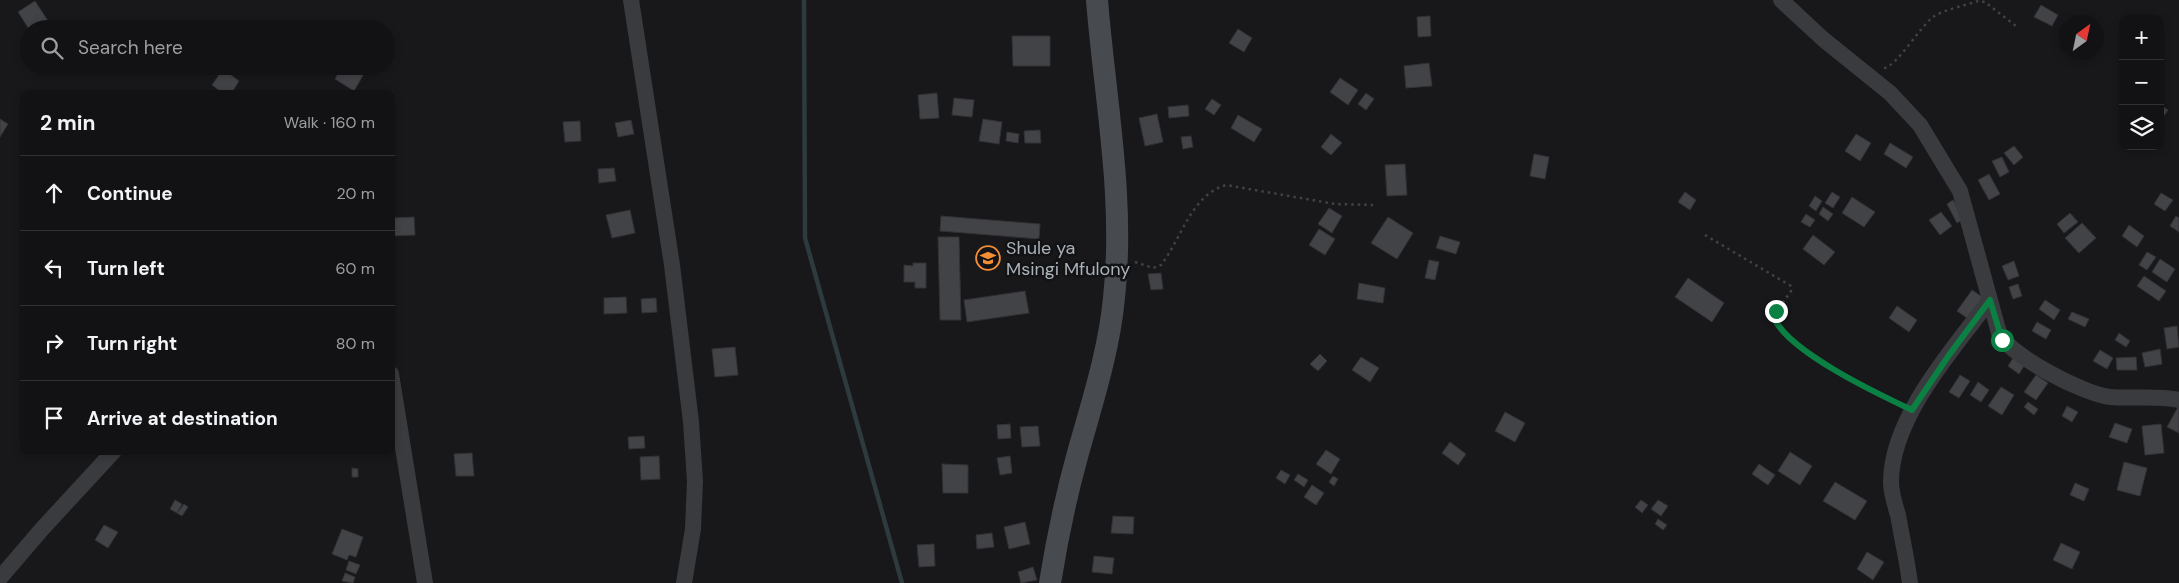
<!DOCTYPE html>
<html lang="en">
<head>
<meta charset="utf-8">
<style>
	:root { --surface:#121214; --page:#1b1b1d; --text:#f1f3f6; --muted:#9c9ea0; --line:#313234 }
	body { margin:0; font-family:"DM Sans",sans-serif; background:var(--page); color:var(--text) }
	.controls { position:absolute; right:15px; top:15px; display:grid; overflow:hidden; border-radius:10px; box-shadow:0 2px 8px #0003 }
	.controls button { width:45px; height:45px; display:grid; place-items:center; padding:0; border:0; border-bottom:1px solid var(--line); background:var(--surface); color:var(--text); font:25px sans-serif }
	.compass { position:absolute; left:2059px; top:15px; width:45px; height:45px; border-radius:50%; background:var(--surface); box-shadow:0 2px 8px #0003; rotate:33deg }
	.stop { position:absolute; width:15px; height:15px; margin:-11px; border:4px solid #0b8043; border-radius:50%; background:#fff }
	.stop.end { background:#0b8043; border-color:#fff; box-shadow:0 1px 5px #0008 }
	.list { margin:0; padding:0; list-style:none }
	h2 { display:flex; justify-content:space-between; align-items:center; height:65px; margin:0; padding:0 20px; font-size:21px }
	h2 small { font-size:16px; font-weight:400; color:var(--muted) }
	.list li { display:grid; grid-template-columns:32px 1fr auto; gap:15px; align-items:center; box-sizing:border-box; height:75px; padding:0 20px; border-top:1px solid var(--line) }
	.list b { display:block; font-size:19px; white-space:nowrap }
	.list em { font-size:16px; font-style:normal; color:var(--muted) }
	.icon { flex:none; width:28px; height:28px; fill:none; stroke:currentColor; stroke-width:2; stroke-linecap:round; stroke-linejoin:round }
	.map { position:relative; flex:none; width:2179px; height:583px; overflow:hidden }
	.search { position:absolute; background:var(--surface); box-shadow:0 2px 8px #0003; left:20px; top:20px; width:375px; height:55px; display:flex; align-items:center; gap:12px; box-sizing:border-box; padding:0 18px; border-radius:28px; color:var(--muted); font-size:19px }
	.panel { position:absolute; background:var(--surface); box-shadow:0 2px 8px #0003; left:20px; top:90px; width:375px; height:365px; border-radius:10px }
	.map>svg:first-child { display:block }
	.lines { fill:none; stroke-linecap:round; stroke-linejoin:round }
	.stream { stroke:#2d3a3e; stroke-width:4.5 }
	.building { fill:#424347; stroke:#323236 }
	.path { stroke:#3f4246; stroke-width:2.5; stroke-dasharray:2.5 4; stroke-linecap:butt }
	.street { stroke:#393b3f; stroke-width:16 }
	.secondary { stroke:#474a4f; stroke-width:22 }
	.route { stroke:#0b8043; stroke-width:6 }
	.labels { text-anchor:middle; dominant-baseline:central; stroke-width:5; stroke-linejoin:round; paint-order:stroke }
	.poi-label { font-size:18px; fill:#aab2ba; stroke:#131315; text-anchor:start }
</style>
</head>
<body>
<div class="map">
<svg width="2179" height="583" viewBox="0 0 2179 583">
	<rect width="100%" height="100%" fill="#18181a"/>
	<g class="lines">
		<!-- stream -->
		<path class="stream" d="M804,0L805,238L902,583"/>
	</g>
	<!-- building -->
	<path class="building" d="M35,1L48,21L36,29H29L18,12Z
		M2041,5L2058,15L2052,26L2034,17Z
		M1430,16L1431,36L1418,37L1417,17Z
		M1238,29L1252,38L1244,52L1229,43Z
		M1012,36H1050V66H1013Z
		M1429,63L1432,86L1406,88L1404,66Z
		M342,66H356L365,72L354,91L335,79Z
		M223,69L239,81L231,94H224L212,85Z
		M1340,78L1358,90L1348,105L1330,92Z
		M937,93L939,118L920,119L918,95Z
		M1366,93L1374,99L1366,110L1358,104Z
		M954,98L974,100L972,117L952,115Z
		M1212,99L1221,105L1214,115L1205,109Z
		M1188,105L1189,116L1169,118L1168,107Z
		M2160,105L2168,110L2160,121Z
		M1157,114L1163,142L1145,146L1139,118Z
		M1238,115L1262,129L1254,142L1231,128Z
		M0,119L8,124L0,137Z
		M983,119L1002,122L999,144L979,141Z
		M631,120L634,134L618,137L615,123Z
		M580,121L581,141L565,142L563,122Z
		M1040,130L1041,143H1025L1024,131Z
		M1007,132L1019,134L1018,143L1006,141Z
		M1331,134L1342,143L1331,155L1321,147Z
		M1856,134L1871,143L1860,161L1845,151Z
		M1191,136L1193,147L1183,149L1181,137Z
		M1890,143L1913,157L1906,168L1884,154Z
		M2014,146L2023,157L2014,165L2004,153Z
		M1534,154L1549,157L1545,179L1530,176Z
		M2002,157L2009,172L2000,177L1992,161Z
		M1405,164L1407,195L1387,196L1385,165Z
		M614,168L616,181L599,183L598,169Z
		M1989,174L2000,194L1989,200L1978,180Z
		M1685,192L1696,200L1690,210L1678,202Z
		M1832,192L1840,197L1833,208L1825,203Z
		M2161,193L2173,200L2165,211L2154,204Z
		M1815,196L1822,201L1816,211L1809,206Z
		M1852,197L1875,212L1864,227L1842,213Z
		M1953,200L1964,219L1957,223L1947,204Z
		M1823,207L1833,214L1828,221L1819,214Z
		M1329,208L1342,216L1332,233L1318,224Z
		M630,210L635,233L612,238L606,215Z
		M1941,212L1952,226L1940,235L1929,220Z
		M2070,213L2078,222L2064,233L2057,224Z
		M1806,214L1815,220L1810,227L1801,222Z
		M941,216L1040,224L1039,239L940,231Z
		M2176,216L2179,218V232L2170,226Z
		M414,217L415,235L391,236V218Z
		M1388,217L1413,233L1397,259L1371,243Z
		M2082,223L2096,238L2079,253L2065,238Z
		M2129,225L2144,236L2137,247L2122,236Z
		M1319,229L1335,239L1325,255L1309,245Z
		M1813,235L1835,252L1824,265L1803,249Z
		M1440,236L1460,242L1456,254L1436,248Z
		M938,237H959L961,320H940Z
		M2147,252L2156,257L2147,270L2139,265Z
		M2160,259L2175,269L2167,282L2152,272Z
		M1429,260L1439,262L1435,280L1425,278Z
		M2014,261L2019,276L2008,280L2002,266Z
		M913,263H926V288H915V282H904V265L913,266Z
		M1161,273L1163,289L1151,290L1148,274Z
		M2144,276L2166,291L2159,301L2137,286Z
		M1688,278L1724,303L1712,322L1675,297Z
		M1359,283L1385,288L1383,303L1357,299Z
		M2018,284L2022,296L2013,299L2009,287Z
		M1972,290L1985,299L1970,320L1957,311Z
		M1025,291L1029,313L967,322L964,300Z
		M626,297L627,313L604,314V298Z
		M656,298L657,312L642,313L641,299Z
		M2045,300L2060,310L2054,320L2039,309Z
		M1897,306L1917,320L1909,332L1889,318Z
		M2072,312L2089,319L2085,327L2068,319Z
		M2037,322L2051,330L2046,339L2032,331Z
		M2177,326L2179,347L2167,349L2164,328Z
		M2119,333L2130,341L2126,347L2115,340Z
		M735,347L738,375L715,377L712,349Z
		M2160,349L2162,364L2145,367L2142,353Z
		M2100,350L2113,358L2107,369L2093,361Z
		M1320,354L1327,361L1318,371L1310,364Z
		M1361,357L1379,368L1370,382L1352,370Z
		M2136,357L2137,370H2117L2116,358Z
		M2013,358L2024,366L2019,374L2008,366Z
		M1960,375L1970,381L1959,398L1949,392Z
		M2036,375L2048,383L2036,400L2024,392Z
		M1978,382L1989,390L1981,402L1970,395Z
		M2001,387L2014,395L2002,415L1988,406Z
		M2028,402L2038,409L2034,415L2024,407Z
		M2067,406L2078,412L2072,422L2062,416Z
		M2178,407H2179V433L2167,427Z
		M1505,412L1525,423L1515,442L1495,431Z
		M2115,423L2132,429L2127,443L2109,437Z
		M1010,424L1011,438L998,439L997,425Z
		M2161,424L2164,453L2145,455L2142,426Z
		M1038,426L1040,446L1022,447L1020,427Z
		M644,436L645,448L629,449L628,437Z
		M1450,442L1466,454L1458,465L1442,453Z
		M1326,450L1340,459L1331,474L1316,464Z
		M1790,452L1812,466L1800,485L1778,471Z
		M472,453L474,476H456L454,454Z
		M659,456L660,479L641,480L640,457Z
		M1010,456L1012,473L1000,475L997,458Z
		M2124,462L2147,468L2140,496L2117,490Z
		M942,464L968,465V493H943Z
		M1759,464L1775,475L1768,485L1752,474Z
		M352,468L358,469V477H352Z
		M1281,470L1290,475L1285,484L1276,478Z
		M1298,474L1308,480L1304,487L1294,480Z
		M1333,476L1338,479L1334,486L1329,482Z
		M1835,482L1867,501L1855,520L1823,501Z
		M2075,483L2089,489L2084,501L2070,495Z
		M1312,485L1324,493L1316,505L1304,497Z
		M175,500L182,504L177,513L170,509Z
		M1641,500L1648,505L1642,513L1635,507Z
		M1658,500L1668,506L1661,516L1651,509Z
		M184,504L188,507L182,516L177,513Z
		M1113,516L1134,517L1133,534L1111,533Z
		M1658,519L1667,525L1663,530L1655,524Z
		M1025,522L1030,544L1009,549L1004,527Z
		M104,525L118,532L108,548L95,540Z
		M342,529L363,537L356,557L349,555L347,560L332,554Z
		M992,533L994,547L977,549L976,535Z
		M2061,543L2080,552L2072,569L2053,560Z
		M934,544L935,566L919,567L917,545Z
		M1867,552L1884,562L1873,580L1857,569Z
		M1094,556L1114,558L1112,574L1092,572Z
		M349,561L360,565L356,574L346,570Z
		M1033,567L1037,580L1021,583L1018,572Z
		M345,573L355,577L353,583L342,581Z"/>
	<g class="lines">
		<!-- path -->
		<path class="path" d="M1884,68C1897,66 1919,28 1933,17C1945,9 1964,6 1978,1L1985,2L2016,26
			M1705,235L1791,286V291L1774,315C1776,341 1873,392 1898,403
			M1135,262L1153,268L1161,265C1182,238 1191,195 1226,185L1335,204L1373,205"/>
		<!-- street -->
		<path class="street" d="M631,0L672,265L691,422L695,481L693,529L684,583
			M1781,0L1823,39L1890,93L1920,125L1960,191L1999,333C2011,357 2084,394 2110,397C2133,399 2156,395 2179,400
			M391,374L425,583
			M0,578L42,529L114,451
			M1910,583C1907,560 1902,538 1898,515C1895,505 1891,493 1891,482C1891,418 1953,349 1990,300"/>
		<!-- secondary -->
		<path class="secondary" d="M1050,583C1057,539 1066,496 1078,453C1092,403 1109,351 1114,298C1125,198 1105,100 1097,0"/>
	</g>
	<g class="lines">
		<!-- route -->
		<path class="route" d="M1776,311L1774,318C1789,352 1878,394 1912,410L1949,355L1990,300L2002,340"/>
	</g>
	<!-- icons -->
	<defs>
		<g id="school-ring" transform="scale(1.25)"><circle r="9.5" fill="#131315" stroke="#f38e36" stroke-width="1.5"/><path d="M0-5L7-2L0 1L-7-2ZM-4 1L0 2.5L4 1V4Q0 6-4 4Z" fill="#f38e36"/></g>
	</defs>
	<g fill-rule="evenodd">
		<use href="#school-ring" x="988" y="258"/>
	</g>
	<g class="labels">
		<!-- poi labels -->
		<g class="poi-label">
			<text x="1006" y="248">Shule ya<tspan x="1006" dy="21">Msingi Mfulony</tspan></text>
		</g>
	</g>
</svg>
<div class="controls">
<button>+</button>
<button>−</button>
<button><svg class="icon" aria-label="layers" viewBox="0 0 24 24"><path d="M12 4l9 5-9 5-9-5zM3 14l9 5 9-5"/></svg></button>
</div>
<svg class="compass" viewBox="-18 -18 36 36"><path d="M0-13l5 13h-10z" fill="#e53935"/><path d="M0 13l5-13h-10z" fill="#9c9ea0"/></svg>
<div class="stop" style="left:2002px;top:340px"></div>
<div class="stop end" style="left:1776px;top:311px"></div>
<div class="search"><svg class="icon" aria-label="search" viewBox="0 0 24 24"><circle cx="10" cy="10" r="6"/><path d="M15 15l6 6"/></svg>Search here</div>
<section class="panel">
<h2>2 min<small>Walk · 160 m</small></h2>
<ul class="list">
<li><svg class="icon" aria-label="ahead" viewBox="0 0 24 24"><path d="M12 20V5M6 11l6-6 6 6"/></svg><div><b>Continue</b></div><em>20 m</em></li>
<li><svg class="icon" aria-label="left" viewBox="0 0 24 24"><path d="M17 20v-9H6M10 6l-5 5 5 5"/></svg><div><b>Turn left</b></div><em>60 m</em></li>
<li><svg class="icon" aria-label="right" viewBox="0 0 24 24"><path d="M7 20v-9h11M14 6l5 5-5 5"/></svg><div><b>Turn right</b></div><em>80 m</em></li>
<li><svg class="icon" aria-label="arrive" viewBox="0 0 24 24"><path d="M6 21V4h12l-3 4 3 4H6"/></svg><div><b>Arrive at destination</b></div></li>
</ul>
</section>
</div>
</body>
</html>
